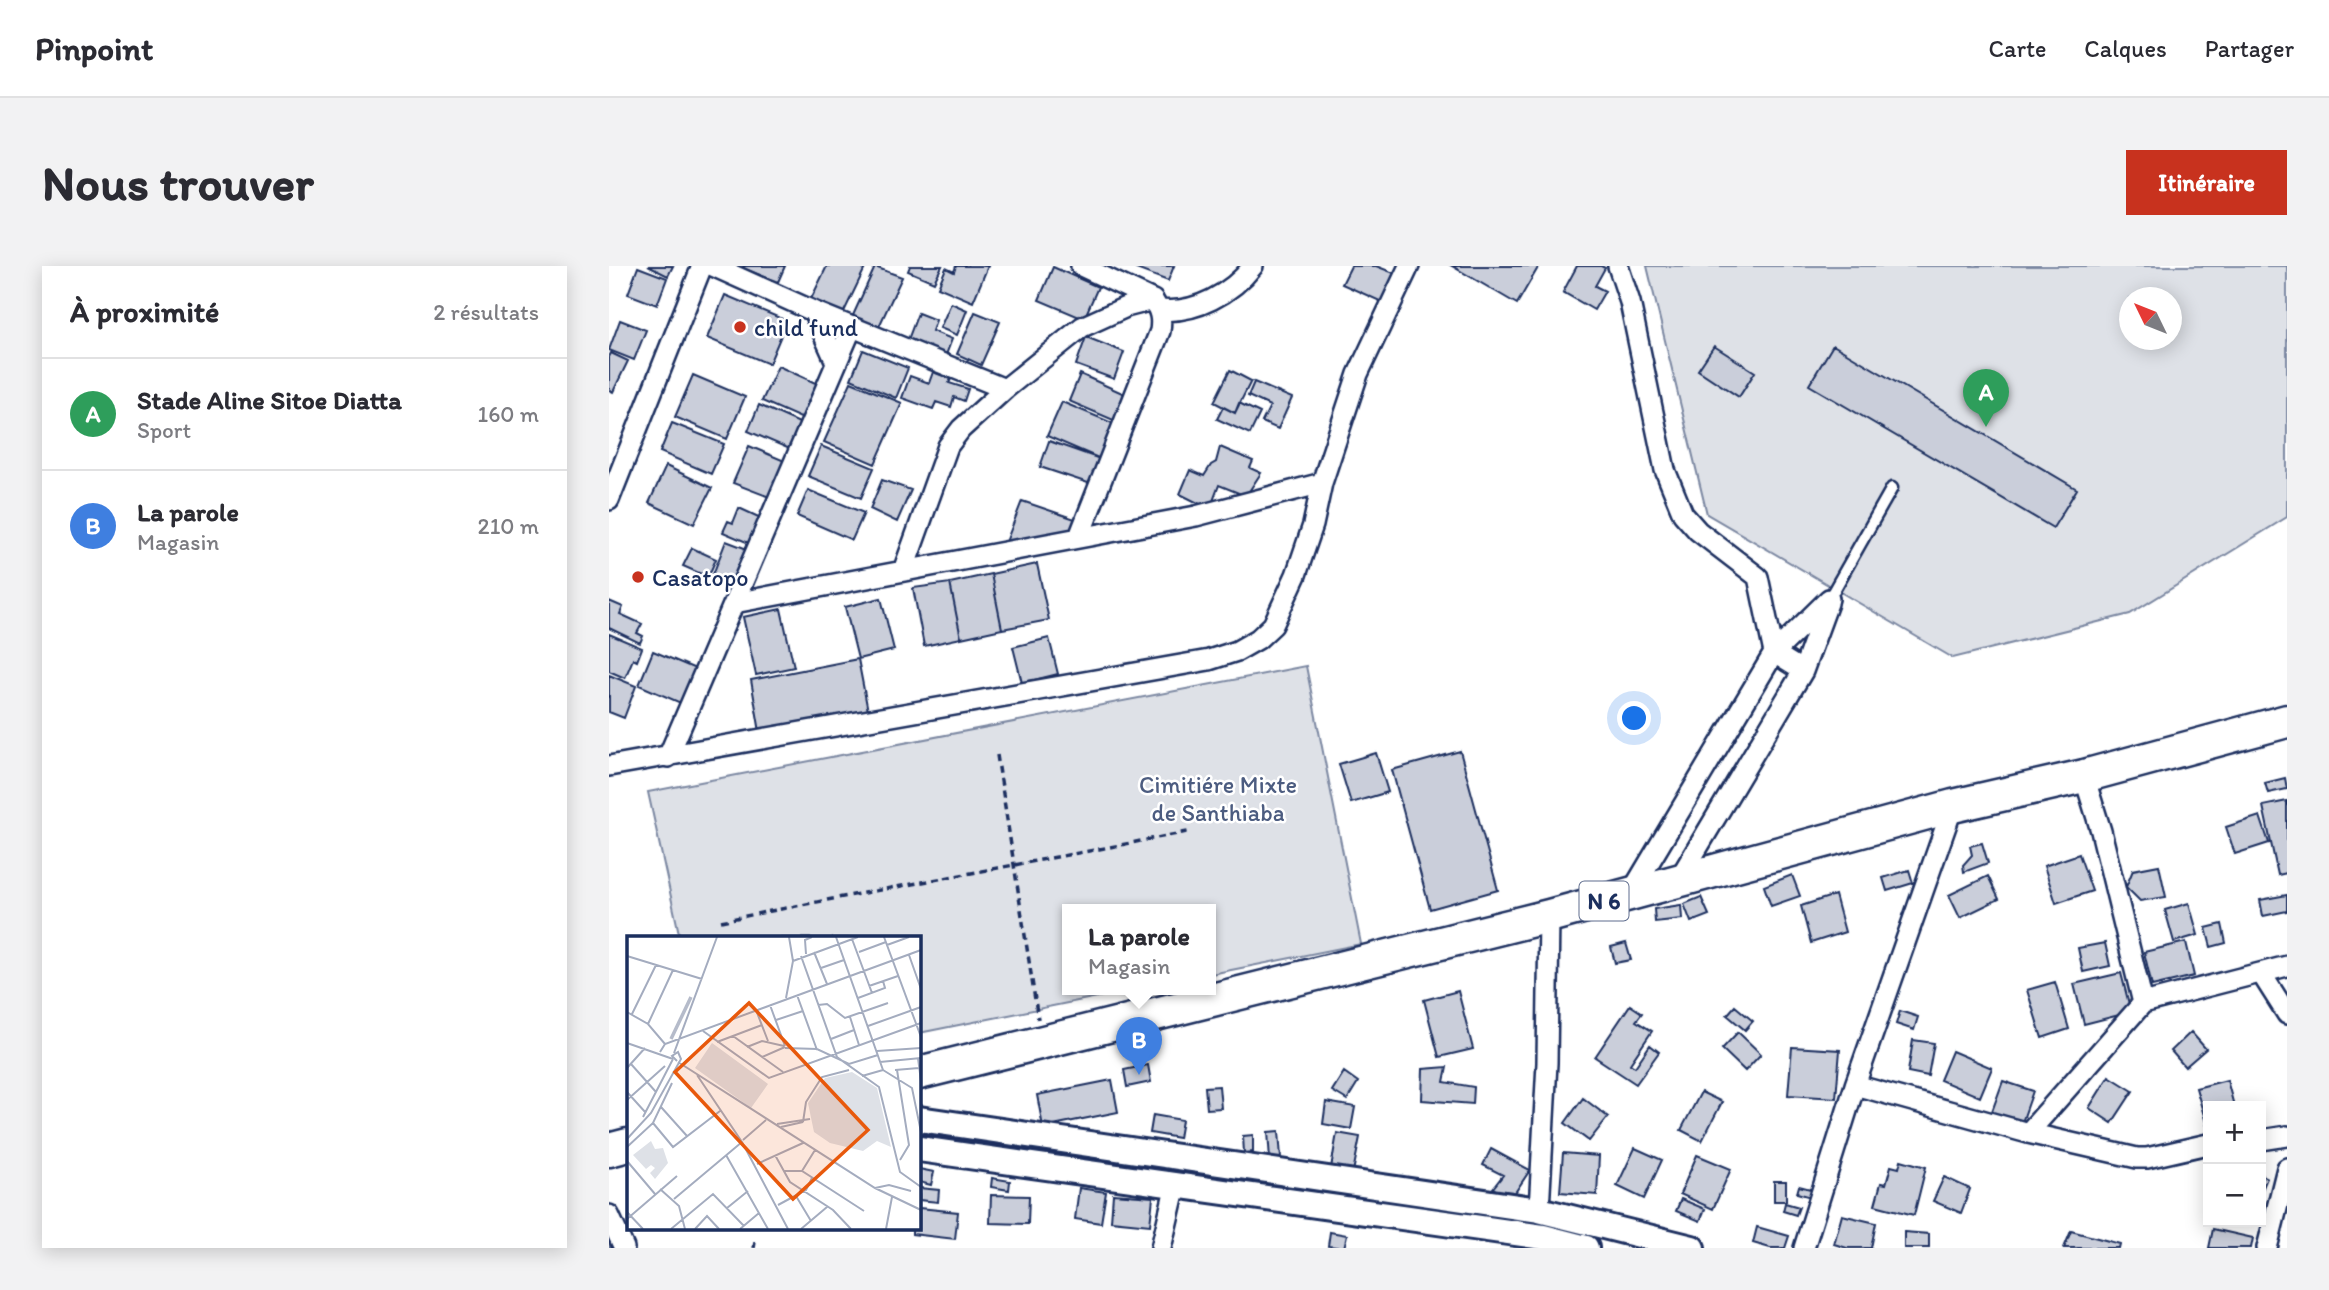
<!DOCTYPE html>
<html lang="fr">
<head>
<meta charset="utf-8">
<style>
	:root { --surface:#fff; --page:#f2f2f3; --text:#2b2b33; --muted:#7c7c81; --line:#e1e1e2; --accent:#c8321e }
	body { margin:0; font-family:Itim,sans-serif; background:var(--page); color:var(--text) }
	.controls { position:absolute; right:21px; bottom:21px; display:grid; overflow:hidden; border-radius:0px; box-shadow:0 4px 18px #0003 }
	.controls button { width:63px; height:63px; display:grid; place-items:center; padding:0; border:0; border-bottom:2px solid var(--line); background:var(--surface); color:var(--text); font:35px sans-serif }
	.compass { position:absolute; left:1510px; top:21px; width:63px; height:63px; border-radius:50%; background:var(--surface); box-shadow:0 4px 18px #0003; rotate:313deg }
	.you { position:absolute; left:1026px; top:453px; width:24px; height:24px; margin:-18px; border:5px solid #fff; border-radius:50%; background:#1a73e8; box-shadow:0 0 0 10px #1a73e833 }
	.badge { display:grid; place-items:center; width:46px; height:46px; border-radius:50%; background:var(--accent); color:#fff; font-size:23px; font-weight:700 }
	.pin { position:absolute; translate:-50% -58px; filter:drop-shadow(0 2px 4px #0008) }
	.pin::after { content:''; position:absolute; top:37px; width:24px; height:21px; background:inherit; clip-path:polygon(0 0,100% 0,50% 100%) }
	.popup { position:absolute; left:453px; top:638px; width:154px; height:91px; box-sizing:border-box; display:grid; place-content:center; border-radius:0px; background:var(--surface); filter:drop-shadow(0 2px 5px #0005); font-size:23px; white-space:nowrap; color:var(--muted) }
	.popup b { font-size:26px; color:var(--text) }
	.popup::after { content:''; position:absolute; left:50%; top:100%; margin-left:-14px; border:14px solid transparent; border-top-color:var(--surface) }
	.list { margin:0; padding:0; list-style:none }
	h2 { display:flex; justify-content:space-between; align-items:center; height:91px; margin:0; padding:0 28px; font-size:30px }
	h2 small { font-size:23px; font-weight:400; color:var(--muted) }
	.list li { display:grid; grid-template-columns:46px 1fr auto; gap:21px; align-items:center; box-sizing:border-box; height:112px; padding:0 28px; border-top:2px solid var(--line) }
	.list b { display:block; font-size:26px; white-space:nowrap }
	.list p { margin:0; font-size:23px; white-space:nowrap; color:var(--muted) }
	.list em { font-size:23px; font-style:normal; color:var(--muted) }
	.map { position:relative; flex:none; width:1678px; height:982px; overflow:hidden; border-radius:0px }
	header { display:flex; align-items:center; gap:42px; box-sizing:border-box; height:98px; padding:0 35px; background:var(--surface); border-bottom:2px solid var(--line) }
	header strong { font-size:33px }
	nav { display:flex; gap:38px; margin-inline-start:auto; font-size:24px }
	.intro { display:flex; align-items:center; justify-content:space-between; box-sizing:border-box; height:168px; padding:0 42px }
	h1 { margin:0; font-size:49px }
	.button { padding:18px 32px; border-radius:0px; background:var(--accent); color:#fff; font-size:24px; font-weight:700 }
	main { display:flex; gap:42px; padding:0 42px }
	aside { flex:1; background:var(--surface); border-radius:0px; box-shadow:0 4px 18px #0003 }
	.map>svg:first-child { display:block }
	.green { fill:#dee1e7; stroke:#7c88a2; stroke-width:2; fill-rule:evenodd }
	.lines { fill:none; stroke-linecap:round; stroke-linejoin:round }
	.stream { stroke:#77839f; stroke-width:5 }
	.building { fill:#caceda; stroke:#1b2f5e; stroke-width:2 }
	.service-casing { stroke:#1b2f5e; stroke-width:15 }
	.minor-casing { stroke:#1b2f5e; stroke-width:24 }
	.tertiary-casing { stroke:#1b2f5e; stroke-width:30 }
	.primary-casing { stroke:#1b2f5e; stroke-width:37 }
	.path { stroke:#1b2f5e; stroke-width:3.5; stroke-dasharray:7 5; stroke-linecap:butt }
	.service { stroke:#fff; stroke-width:10 }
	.minor { stroke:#fff; stroke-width:19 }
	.tertiary { stroke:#fff; stroke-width:24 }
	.primary { stroke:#fff; stroke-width:32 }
	.poi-dot { fill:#c8321e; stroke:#fff; stroke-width:2.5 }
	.labels { text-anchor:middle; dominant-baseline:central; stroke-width:5; stroke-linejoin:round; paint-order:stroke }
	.shield { fill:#fff; stroke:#5f6d8e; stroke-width:2 }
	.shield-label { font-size:23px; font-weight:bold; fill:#1b2f5e }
	.poi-label { font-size:24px; fill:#1b2f5e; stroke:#fff; text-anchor:start }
	.park-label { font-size:24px; fill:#4c5c80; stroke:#fff }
	.inset-river { fill:none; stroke:#b5bbca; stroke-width:3.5 }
	.inset-road { fill:none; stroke:#a4acbf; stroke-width:2 }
	.view { fill:#e8590c; fill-opacity:0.15; stroke:#e8590c; stroke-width:3.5 }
	.inset-edge { fill:none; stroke:#1b2f5e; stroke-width:3.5 }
</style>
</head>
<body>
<header>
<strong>Pinpoint</strong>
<nav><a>Carte</a><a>Calques</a><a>Partager</a></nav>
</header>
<div class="intro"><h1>Nous trouver</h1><a class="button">Itinéraire</a></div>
<main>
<aside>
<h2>À proximité<small>2 résultats</small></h2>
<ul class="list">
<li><span class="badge" style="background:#2e9e5b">A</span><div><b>Stade Aline Sitoe Diatta</b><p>Sport</p></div><em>160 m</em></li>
<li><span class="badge" style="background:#3f7fe0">B</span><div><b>La parole</b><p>Magasin</p></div><em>210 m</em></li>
</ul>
</aside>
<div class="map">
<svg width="1678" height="982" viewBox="0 0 1678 982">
	<rect width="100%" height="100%" fill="#fff"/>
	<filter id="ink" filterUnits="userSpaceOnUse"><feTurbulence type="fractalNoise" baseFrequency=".0143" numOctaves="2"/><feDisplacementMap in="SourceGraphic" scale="14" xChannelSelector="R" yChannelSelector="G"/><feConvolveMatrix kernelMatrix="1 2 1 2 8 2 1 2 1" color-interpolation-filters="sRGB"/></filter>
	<g filter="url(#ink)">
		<!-- green -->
		<path class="green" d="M1038,0H1678V251L1521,348L1344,392L1098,248ZM1520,32H1562V74H1520Z
			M697,400L752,678L602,708V643H458V723H528L310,767V672H71L39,526Z"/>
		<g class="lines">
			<!-- stream -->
			<path class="stream" d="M0,979L1,982"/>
		</g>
		<!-- building -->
		<path class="building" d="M39,0H64L59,10Z
			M134,0H176L169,16L133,2Z
			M218,0H257L234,48L202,33Z
			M301,0H333L325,16L299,5Z
			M347,0H379L364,36L329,21L337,2L345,6Z
			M528,0H565L559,15L527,3Z
			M742,0H767L785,7L773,36L733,18Z
			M843,0H930L908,38Z
			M968,0H992L996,2L986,20L996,25L985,44L954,26Z
			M29,1L58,12L48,39L19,28Z
			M266,1L293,11L267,67L241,56Z
			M444,1L489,21L475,53L430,34Z
			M116,29L178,55L160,98L98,72Z
			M342,37L358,44L348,69L331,62Z
			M366,46L391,56L372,99L348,88Z
			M309,47L327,54L323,65L343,73L335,94L297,79Z
			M11,54L37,64L25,94L0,84Z
			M477,71L515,86L505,113L467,99Z
			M1224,79L1468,223L1444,262L1200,119Z
			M1105,80L1146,106L1130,131L1089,104Z
			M254,84L299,102L287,132L242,113Z
			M2,87L19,95L4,126L0,124V91Z
			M169,100L211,119L196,154L153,135Z
			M621,104L642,115L626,147L605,136Z
			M324,106L342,113L340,117L359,123L355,135L345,131L342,141L327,136L324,143L293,132L301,110L320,117Z
			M471,108L520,130L509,156L460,135Z
			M84,109L136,131L118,173L66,151Z
			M242,116L293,137L266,198L215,176Z
			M645,116L683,132L669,163L653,156L661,140L639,130Z
			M453,136L508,159L494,194L438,170Z
			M630,137L651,147L641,168L608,153L614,141L626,147Z
			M150,139L195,159L183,184L139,165Z
			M63,157L115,178L102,208L51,186Z
			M440,175L494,194L485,219L431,201Z
			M140,180L178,196L163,232L124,217Z
			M212,180L265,202L252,232L199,210Z
			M611,181L644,195L641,202L652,207L637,230L610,219L601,243L571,228L581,204L595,210L602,199L607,196Z
			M57,200L103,222L85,258L40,237Z
			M273,214L302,224L288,256L261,243Z
			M199,224L255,247L243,274L188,250Z
			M413,235L472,255L465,268L397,276Z
			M130,242L154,253L142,278L114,266L119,255L124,257Z
			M117,275L141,284L126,320L103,311Z
			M83,282L107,293L99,311L74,300Z
			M428,298L440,354L393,363L382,308Z
			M382,308L393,363L352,372L341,317Z
			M341,317L352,372L315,380L304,322Z
			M272,332L285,384L249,393L236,341Z
			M0,335L14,341L11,348L33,358L28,367L34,370L31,377L0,362Z
			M172,343L185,401L147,409L134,351Z
			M0,368L33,382L28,395L24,393L16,412L0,405Z
			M440,372L449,408L413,417L404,381Z
			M44,385L89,404L74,438L30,419Z
			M249,393L259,445L151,466L142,414Z
			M0,409L27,420L15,452L0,446Z
			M851,485L889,624L821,643L783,504Z
			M767,487L779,526L742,537L730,498Z
			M1676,512L1678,523L1659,527L1656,517Z
			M1678,535V607L1669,609L1654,540Z
			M1651,550L1660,577L1626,588L1617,561Z
			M1373,577L1379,597L1355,606L1354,599L1363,589L1361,580Z
			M1470,588L1483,625L1447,637L1435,600Z
			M1550,599L1557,631L1531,635L1517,621L1524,604Z
			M1300,604L1304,617L1278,625L1274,612Z
			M1183,609L1191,630L1162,640L1155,620Z
			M1379,610L1390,633L1351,652L1340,629Z
			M1226,629L1236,666L1202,677L1192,640Z
			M1678,629V645L1654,650L1651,634Z
			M1092,631L1100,649L1082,656L1075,638Z
			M1580,637L1589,669L1565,676L1556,644Z
			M1072,639L1073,653L1046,656L1045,643Z
			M1613,658L1617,677L1602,681L1597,662Z
			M1577,676L1585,710L1543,720L1535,686Z
			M1017,677L1022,694L1006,697L1002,681Z
			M1496,677L1501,700L1474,706L1469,682Z
			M1512,707L1522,746L1475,758L1465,718Z
			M1446,716L1460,763L1433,772L1418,724Z
			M849,725L864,783L830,791L815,734Z
			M1021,739L1033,747L1027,755L1043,765L1021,798L1026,801L1041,779L1050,786L1027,818L986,791Z
			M1126,740L1144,755L1136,764L1118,749Z
			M1291,745L1309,751L1305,764L1287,758Z
			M1129,766L1152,788L1136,805L1113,783Z
			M1582,766L1597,783L1576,801L1562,785Z
			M1304,774L1325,777L1319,810L1299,806Z
			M1183,781L1231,784L1227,832L1179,829Z
			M1343,785L1383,802L1371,831L1331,814Z
			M539,799L542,816L518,821L515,804Z
			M838,801L835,816L865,821L864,838L813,834L814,803Z
			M735,806L749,816L738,834L723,825Z
			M1500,810L1524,825L1503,857L1480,842Z
			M503,814L509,846L434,861L428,829Z
			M1618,814L1625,840H1599L1598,860L1587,822Z
			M1394,815L1424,825L1411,862L1381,851Z
			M610,820L612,842L598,843L596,821Z
			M1092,826L1113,836L1093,875L1072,864Z
			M974,832L999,851L980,875L956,857Z
			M717,836L746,841L742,863L714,858Z
			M544,849L573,854L570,872L541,867Z
			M670,865L672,892L661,893L659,866Z
			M728,867L751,871L744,906L722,902Z
			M644,869V886L635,887L634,870Z
			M1026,882L1053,894L1035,933L1008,920Z
			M882,883L921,904L901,934L884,922L894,909L874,899Z
			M954,887L990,890L988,929L951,926Z
			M1088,889L1122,903L1104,943L1071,928Z
			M1292,894L1317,901L1305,949L1266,939L1272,917L1277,918L1282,900L1290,902Z
			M310,903L325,906L322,919L310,916Z
			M1652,909L1658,912L1652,926Z
			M1335,911L1361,923L1352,947L1324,935Z
			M383,912L401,915L400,924L382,921Z
			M1165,915H1177V935H1165Z
			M1190,920L1209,925L1206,932L1188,927Z
			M310,922L330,924L329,936L310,934Z
			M470,922L497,926L492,957L466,953Z
			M504,928L544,931L541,959L502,955Z
			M382,929L420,930L419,958L381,957Z
			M1072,933L1096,943L1091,955L1067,945Z
			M1176,937L1190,941L1187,949L1174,945Z
			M310,942L349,946L346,973L303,968V963H310Z
			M1233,949L1267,957L1262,982H1238L1225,978Z
			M1148,961L1180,970L1176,982H1161L1144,977Z
			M1604,963L1644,972L1642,982H1600Z
			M1462,965L1511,978L1510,982H1455Z
			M721,966L738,969L735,982L719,980Z
			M1295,966L1320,968V982H1295Z"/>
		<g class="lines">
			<!-- service casing -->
			<g class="service-casing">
				<path id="service" d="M1220,333L1283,222"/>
			</g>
			<!-- minor casing -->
			<g class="minor-casing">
				<path id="minor" d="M104,0L204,45L396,123
					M1009,0L1021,36L1056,204L1074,248L1089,265L1149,311L1165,387L1194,405
					M551,44C586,48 623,27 644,0
					M204,45L227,96
					M0,234L93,0
					M470,271L551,65C553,52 551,45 544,34L472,0
					M294,305L339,180L352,163L396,123L473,61L517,41L544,34
					M125,337L587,250L713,217
					M59,491L243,61
					M0,500L600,394L628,385L649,373L664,359L687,309L704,259L713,217L749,108L800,0
					M1475,510L1492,565L1534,737
					M1070,613L1194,405L1219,337
					M1022,627L1165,387L1220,333
					M1652,707L1678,748
					M1246,819L1419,867L1528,892H1538L1599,878
					M1419,867L1534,737L1678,700
					M1652,874L1678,870
					M930,944L938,797L940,650
					M0,949L15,982
					M552,982L567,918
					M1195,982L1246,819L1344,540
					M1658,982L1678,902"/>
			</g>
			<!-- tertiary casing -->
			<g class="tertiary-casing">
				<path id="tertiary" d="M310,853L930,944L1083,982
					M310,883L871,962L934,971L977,982"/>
			</g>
			<!-- primary casing -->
			<g class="primary-casing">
				<path id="primary" d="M310,807L940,650L1344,540L1475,510L1678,455
					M0,884L19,879"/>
			</g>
			<!-- path -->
			<path class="path" d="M388,489L429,753
				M112,655C269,623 427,596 583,565
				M145,982L146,976"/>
			<!-- service -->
			<use href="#service" class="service"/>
			<!-- minor -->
			<use href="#minor" class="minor"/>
			<!-- tertiary -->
			<use href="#tertiary" class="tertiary"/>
			<!-- primary -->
			<use href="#primary" class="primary"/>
		</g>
	</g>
	<!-- markers -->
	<g class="poi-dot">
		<circle cx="131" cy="61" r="7"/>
		<circle cx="29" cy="311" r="7"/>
	</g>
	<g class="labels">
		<!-- shield labels -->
		<rect class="shield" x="970.5" y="615.5" width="49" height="39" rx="5"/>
		<g class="shield-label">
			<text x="995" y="635">N 6</text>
		</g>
		<!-- poi labels -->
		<g class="poi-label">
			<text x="145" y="61">child fund</text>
			<text x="43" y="311">Casatopo</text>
		</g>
		<!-- park labels -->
		<g class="park-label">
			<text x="609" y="518">Cimitiére Mixte<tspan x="609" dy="28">de Santhiaba</tspan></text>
		</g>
	</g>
	<!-- overview -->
	<g transform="translate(18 670)">
		<rect width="294" height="294" fill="#fff"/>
		<path d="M85,107L141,148L124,172L68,132ZM225,136L250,152L264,211L250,205L236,215L203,207L187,196L181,167L198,142ZM24,205L28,213L36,212L41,227L28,243L23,237L28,232L24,229L19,233L6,219Z" fill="#dee1e7"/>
		<path class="inset-river" d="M44,103L64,61"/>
		<path class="inset-road" d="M209,1L256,134M257,1L294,101M225,3L245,57M260,9L282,1M187,16L200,48M232,16L259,6M179,18L178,4L185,1M282,19L294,53M0,20L75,43M174,20L210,121L252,151L273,236L294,251M166,25L231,1M194,32L217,24M242,50L271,40M170,59L190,114M159,62L166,25L162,1M231,62L258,52L256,45M143,69L158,110M191,69L200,68L218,82L261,67M129,74L141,105M0,76L21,88L38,108M5,78L29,29M223,81L232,109M149,84L176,75M21,88L46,34M241,90L294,71M76,95L142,142L294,87M106,100L156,136M204,103L227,94M90,106L135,89M0,107L46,123M120,111L135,105L157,110M158,112L190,113L222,128L251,119M250,115L294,112M33,116L38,108L294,14M47,117L90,1M135,121L158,111M291,122L294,145M51,126L248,252L294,274M253,126L294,122M4,128L29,156M0,132L18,112M256,134L285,152L294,196M268,134L292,132M270,134L282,209L273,224M70,139L115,206L161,293M235,140L256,134M0,156L19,177M0,164L38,130M34,171L60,200M16,181L46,123M176,186L179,166L195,141L222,134M26,187L46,211L93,175M150,188L183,183M154,191L176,186M0,203L24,177L54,123L51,116L45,120L50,125M116,204L139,184M0,211L26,187L45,147M99,219L141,293M148,219L163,246L206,274L224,293M0,225L28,258M130,228L176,207M157,235H175L237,275M175,235L188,214M248,252L262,249L284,255M33,253L52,270L58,293M169,260L184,285M47,263L115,206M151,269L179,254L185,242M100,272L121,255M0,276L16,293M0,283L50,240M44,293L86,258L117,290M68,293L80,280L92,293M113,293L132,277M174,293L200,271M259,293L265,261"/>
		<path class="view" d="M122,67L241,194L166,263L48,136Z"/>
		<rect width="294" height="294" class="inset-edge"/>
	</g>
</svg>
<div class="controls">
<button>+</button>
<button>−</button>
</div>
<svg class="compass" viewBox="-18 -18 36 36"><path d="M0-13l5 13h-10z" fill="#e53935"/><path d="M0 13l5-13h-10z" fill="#7c7c81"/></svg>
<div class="you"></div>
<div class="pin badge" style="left:1377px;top:161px;background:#2e9e5b">A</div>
<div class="pin badge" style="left:530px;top:809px;background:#3f7fe0">B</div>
<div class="popup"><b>La parole</b>Magasin</div>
</div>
</main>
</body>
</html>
